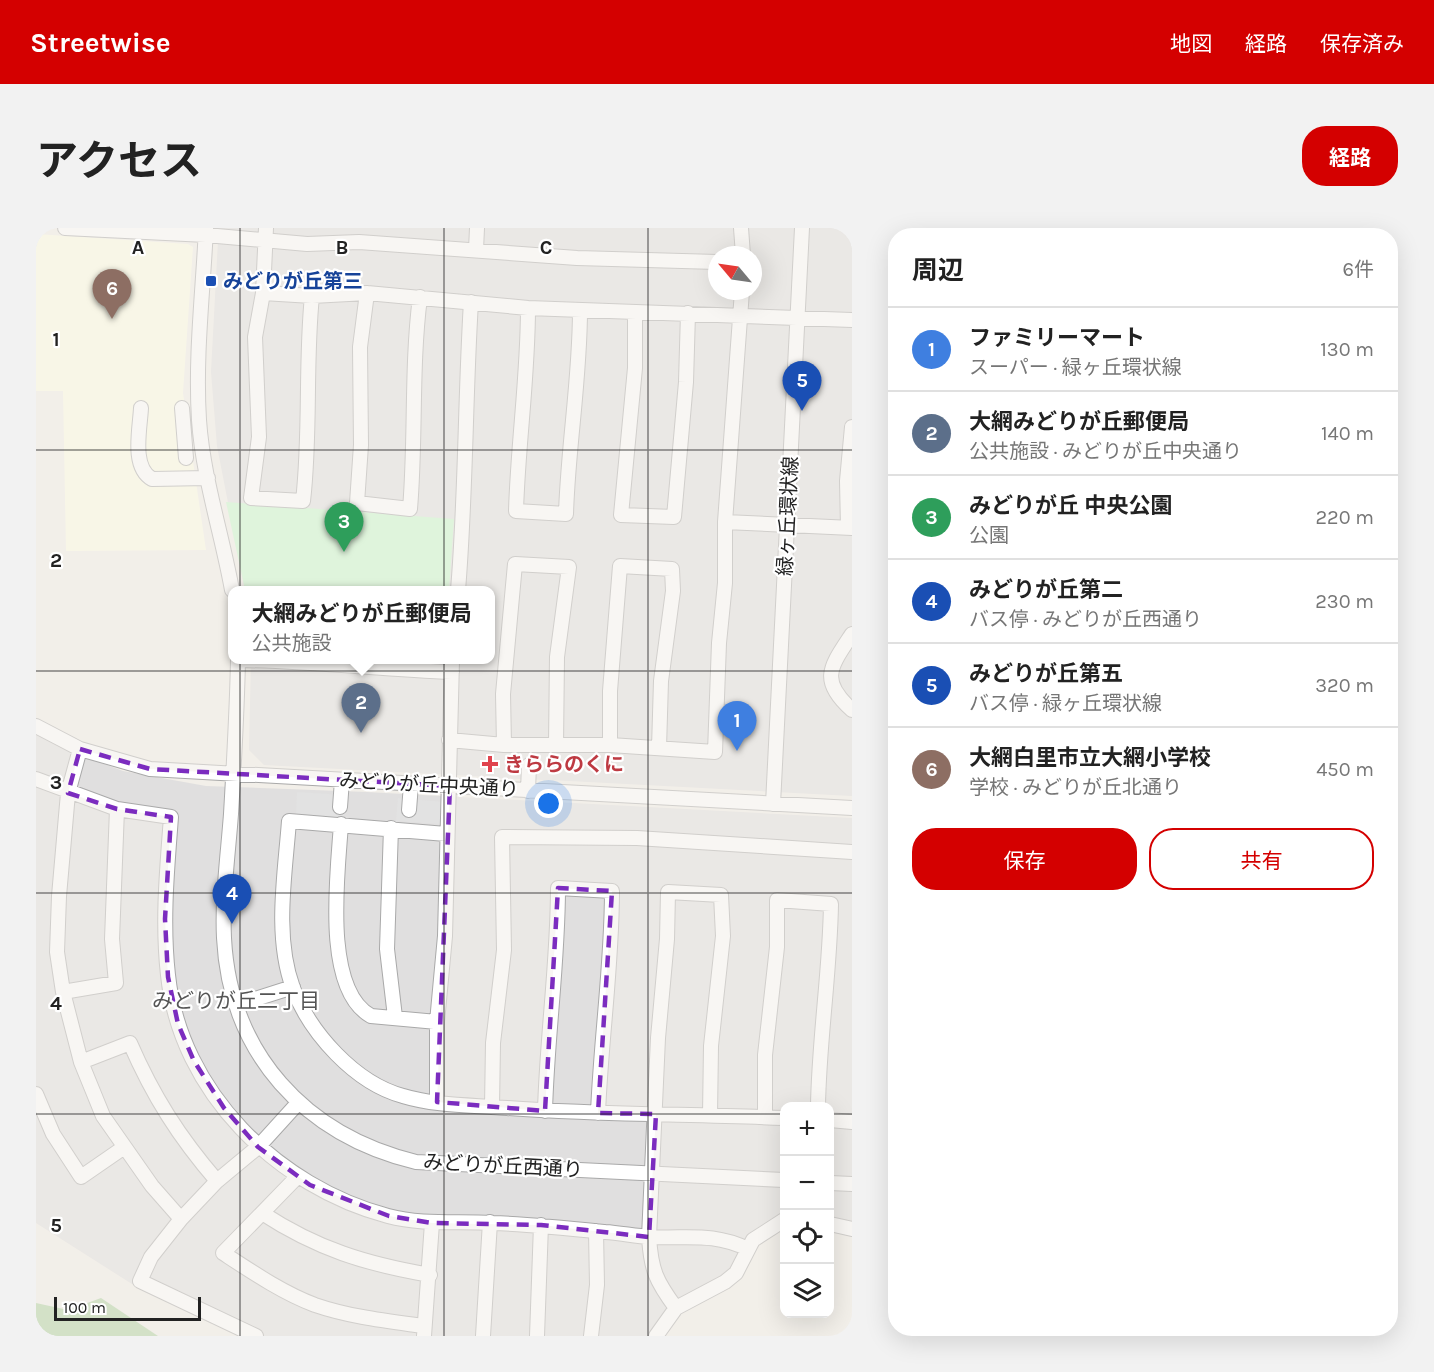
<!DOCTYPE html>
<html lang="ja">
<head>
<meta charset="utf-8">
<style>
	:root { --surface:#fff; --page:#f2f2f2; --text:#222; --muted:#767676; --line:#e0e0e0; --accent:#d40000 }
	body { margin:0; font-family:Karla,"Noto Sans JP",sans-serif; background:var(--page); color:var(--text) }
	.controls { position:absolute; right:18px; bottom:18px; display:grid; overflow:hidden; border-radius:12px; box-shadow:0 6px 24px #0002 }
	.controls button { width:54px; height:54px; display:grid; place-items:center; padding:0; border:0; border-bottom:2px solid var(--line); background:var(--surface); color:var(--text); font:30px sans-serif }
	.compass { position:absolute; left:672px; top:18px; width:54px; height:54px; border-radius:50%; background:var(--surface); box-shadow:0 6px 24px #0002; rotate:299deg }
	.scale { position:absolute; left:18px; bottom:15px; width:147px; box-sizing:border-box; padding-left:6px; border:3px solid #222; border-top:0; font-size:16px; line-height:21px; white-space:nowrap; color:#222; -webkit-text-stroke:4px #fff; paint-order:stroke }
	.you { position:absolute; left:513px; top:576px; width:21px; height:21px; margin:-15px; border:4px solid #fff; border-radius:50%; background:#1a73e8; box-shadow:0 0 0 9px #1a73e833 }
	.badge { display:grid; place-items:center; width:39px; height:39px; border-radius:50%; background:var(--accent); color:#fff; font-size:20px; font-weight:700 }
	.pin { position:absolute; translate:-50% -50px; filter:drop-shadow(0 2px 3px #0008) }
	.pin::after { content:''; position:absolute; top:32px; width:21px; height:18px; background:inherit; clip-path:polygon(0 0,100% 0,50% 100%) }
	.popup { position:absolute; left:192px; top:358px; width:267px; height:78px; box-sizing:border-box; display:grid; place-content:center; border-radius:12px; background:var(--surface); filter:drop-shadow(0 2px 4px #0005); font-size:20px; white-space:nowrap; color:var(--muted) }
	.popup b { font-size:22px; color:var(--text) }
	.popup::after { content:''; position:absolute; left:50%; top:100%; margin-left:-12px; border:12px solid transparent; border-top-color:var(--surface) }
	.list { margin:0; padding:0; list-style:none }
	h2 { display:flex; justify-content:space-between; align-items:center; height:78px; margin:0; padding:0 24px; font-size:26px }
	h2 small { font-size:20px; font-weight:400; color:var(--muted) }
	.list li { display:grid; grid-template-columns:39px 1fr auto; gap:18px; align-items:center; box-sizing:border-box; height:84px; padding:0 24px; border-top:2px solid var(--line) }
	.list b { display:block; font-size:22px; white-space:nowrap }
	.list p { margin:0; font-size:20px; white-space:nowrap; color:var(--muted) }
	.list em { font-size:20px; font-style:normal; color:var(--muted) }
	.actions { display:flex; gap:12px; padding:18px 24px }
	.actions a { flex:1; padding:14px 0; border:2px solid var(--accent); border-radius:24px; text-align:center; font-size:21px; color:var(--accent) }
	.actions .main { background:var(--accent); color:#fff }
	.icon { flex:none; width:33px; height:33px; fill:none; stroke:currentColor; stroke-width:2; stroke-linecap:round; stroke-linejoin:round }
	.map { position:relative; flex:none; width:816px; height:1108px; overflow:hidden; border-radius:24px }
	header { display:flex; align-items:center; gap:36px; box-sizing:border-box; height:84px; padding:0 30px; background:var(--accent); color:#fff }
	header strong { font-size:28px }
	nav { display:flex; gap:33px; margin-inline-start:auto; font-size:21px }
	.intro { display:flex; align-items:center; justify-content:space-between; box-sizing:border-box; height:144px; padding:0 36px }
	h1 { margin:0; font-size:42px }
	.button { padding:15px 27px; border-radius:24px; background:var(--accent); color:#fff; font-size:21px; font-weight:700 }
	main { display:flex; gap:36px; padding:0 36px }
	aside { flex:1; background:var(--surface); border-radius:24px; box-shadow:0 6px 24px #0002 }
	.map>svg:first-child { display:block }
	.residential { fill:#e0dfdf }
	.education { fill:#ffffe5 }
	.forest { fill:#add19e }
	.park { fill:#c8facc }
	.parking { fill:#e2e2e2 }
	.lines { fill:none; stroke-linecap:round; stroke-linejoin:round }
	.minor-casing { stroke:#a9a9a9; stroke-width:16 }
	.minor { stroke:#fff; stroke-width:14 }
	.marked { fill:none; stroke:#7b2cbf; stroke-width:4.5; stroke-dasharray:12 8; stroke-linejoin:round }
	.grid { fill:none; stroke:#222; stroke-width:1.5; stroke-opacity:0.55 }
	.transit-dot { fill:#1a4fb4; stroke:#fff; stroke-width:2 }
	.health-dot { fill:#e0444e; stroke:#fff; stroke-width:2 }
	.labels { text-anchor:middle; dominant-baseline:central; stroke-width:4.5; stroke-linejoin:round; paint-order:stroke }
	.transit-label { font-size:20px; font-weight:bold; fill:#164399; stroke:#fff; text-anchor:start }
	.street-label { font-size:20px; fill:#222; stroke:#fff }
	.health-label { font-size:20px; font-weight:bold; fill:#be3a42; stroke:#fff; text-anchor:start }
	.neighbourhood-label { font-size:21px; fill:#555; stroke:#fff }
	.grid-label { font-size:20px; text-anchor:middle; font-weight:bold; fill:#222; stroke:#fff; stroke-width:4.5; stroke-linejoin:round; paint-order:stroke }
</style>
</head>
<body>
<header>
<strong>Streetwise</strong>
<nav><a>地図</a><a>経路</a><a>保存済み</a></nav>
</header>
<div class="intro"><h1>アクセス</h1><a class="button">経路</a></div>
<main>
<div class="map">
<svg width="816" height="1108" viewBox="0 0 816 1108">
	<rect width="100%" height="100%" fill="#f2efe9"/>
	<!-- residential -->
	<path class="residential" d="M183,0H816V89L709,84L710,63H717V27H681V31L183,6Z
		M182,13L322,18L681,39V63H701L700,94L816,96V568L228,537L213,522L215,432H454V362H209L181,218L175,144Z
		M0,507L34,523L87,543L170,558L331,564L816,590V1006L794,1001V878H748V997L726,1010L704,1048L642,1086L625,1108H206L96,1056L0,995Z"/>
	<!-- education -->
	<path class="education" d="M0,6L152,16L157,19L147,165L170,322L30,323L27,163H0Z"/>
	<!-- forest -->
	<path class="forest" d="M65,1070L122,1108H0V1075L32,1082Z"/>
	<!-- park -->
	<path class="park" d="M190,274L418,291L413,362H209Z"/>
	<!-- parking -->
	<path class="parking" d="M460,524L517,526L516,552L459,550Z
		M261,564L309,567L308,591L260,588Z
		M362,570L408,574L406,596L360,593Z"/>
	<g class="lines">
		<!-- minor casing -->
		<g class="minor-casing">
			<path id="minor" d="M29,0L170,7L271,16L323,14L541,30L681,34
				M170,0C167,64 159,128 163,192C167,250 186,306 196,362
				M230,0L227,65L219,109L223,209L215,270L267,273C275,204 269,136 276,68
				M705,0L707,27
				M440,22L441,0
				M227,65L276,68L331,65L492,80L816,92
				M331,65L324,119L325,217L321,275L374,281C380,210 375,140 384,69
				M492,80C492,148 482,215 480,283L530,286C532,218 544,151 544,82
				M599,84V140L585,287L638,289L650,154L652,85
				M105,180C104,201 95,239 116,251L172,250
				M146,180L150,230
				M689,294L816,300
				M812,299L811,253L816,199
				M422,362C430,267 429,170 435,74
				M816,406C795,438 782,452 816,482
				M202,432C201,483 198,535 195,586C192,627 186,669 188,710C194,826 269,907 380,934L748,952
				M202,432C274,433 344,441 416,444
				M0,498L44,521L114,541L816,580
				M413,512L468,517H574L679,524L683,415L689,355V294L706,63
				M468,517L467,466L479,336L533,339L521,429L520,517
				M574,517V463L584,338L636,341L637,363L625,453L623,520
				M44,521L32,565L23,668L21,724L27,764L45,834L67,888L116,958L145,991
				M0,551L81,581L135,589C131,642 126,694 132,747C144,864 242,959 352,988C386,997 421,993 456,995C494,996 531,1000 569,1004C584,1005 599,1008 614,1009C652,1011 676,1004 712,1021
				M492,563L493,537
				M737,576L766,0
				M304,579L306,552
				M373,582L375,556
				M305,596C302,643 286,761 335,788L401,794
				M355,600L351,721L359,789
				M410,606L253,593C249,647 238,708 257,760C274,805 319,855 367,868C400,878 437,877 471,880C563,887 656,886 748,890
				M27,764L80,755L76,711L81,581
				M200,777L257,759
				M45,834L94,815C117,868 143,909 181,953
				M0,866L17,906L45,949L87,920
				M401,874V794L409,708L416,432
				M456,879L457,815L468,722L466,609L601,610L816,624
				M509,883C511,808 522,734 522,660L576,663C576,737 565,810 562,885
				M729,889V827L741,719V672L795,676C794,744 783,811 782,878
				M794,892L816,894
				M262,948L187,1025C216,1044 247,1065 279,1077C314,1089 351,1093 387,1098
				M794,955L816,956
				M226,985C281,1021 330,1036 394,1047
				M794,996L816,1001
				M640,1080C620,1053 615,1042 613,1009L622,810L631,711L632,664L685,667L687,708L675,818L674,887
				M220,1108L104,1053L115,1029L145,991L181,953L222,919L262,875
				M388,1108L396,995
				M447,1108L454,994
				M501,1108L505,997
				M555,1108L561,1057L560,1003
				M620,1108L640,1080L689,1054L700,1045L717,1012L748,992"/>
		</g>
		<!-- minor -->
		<use href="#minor" class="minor"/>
	</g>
	<!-- marked area -->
	<path d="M0 0H816V1108H0ZM44,521L114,541L414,558L401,874L509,883L522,660L576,663L562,885L620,886L613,1009L505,997L396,995L353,988L274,957L222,919L188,880L158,833L142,796L132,749L129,691L135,589L81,581L32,565Z" fill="#f2efe9" fill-opacity=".55" fill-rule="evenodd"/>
	<path class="marked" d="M44,521L114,541L414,558L401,874L509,883L522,660L576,663L562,885L620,886L613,1009L505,997L396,995L353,988L274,957L222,919L188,880L158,833L142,796L132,749L129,691L135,589L81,581L32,565Z"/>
	<!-- grid -->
	<path class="grid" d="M204,0V1108M408,0V1108M612,0V1108M0,222H816M0,443H816M0,665H816M0,886H748M794,886H816"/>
	<!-- markers -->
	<rect class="transit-dot" x="169" y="47" width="12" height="12" rx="3"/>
	<path class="health-dot" d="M451 527h6v6h6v6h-6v6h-6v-6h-6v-6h6z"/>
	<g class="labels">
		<!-- transit labels -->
		<g class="transit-label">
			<text x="187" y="53">みどりが丘第三</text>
		</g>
		<!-- street labels -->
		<g class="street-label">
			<text transform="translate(752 288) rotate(-87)">緑ヶ丘環状線</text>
			<text transform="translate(393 557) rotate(3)">みどりが丘中央通り</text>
			<text transform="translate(467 938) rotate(3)">みどりが丘西通り</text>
		</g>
		<!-- health labels -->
		<g class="health-label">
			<text x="468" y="536">きららのくに</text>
		</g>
		<!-- neighbourhood labels -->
		<g class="neighbourhood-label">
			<text x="200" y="773">みどりが丘二丁目</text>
		</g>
	</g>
	<g class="grid-label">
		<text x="102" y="26">A</text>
		<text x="306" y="26">B</text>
		<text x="510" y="26">C</text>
		<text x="20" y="118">1</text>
		<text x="20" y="339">2</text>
		<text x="20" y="561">3</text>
		<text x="20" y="782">4</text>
		<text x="20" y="1004">5</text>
	</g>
</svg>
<div class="controls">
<button>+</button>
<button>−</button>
<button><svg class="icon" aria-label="locate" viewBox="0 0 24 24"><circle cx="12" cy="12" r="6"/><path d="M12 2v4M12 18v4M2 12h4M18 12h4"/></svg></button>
<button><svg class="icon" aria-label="layers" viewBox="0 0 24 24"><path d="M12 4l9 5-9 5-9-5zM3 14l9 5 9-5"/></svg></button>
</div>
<svg class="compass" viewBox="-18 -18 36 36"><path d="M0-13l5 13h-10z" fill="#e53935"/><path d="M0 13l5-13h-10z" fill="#767676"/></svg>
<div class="scale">100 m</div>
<div class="you"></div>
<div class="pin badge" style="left:701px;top:523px;background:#3f7fe0">1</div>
<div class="pin badge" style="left:325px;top:505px;background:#5c6f8a">2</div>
<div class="popup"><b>大網みどりが丘郵便局</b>公共施設</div>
<div class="pin badge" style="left:308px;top:324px;background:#2e9e5b">3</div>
<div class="pin badge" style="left:196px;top:696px;background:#1a4fb4">4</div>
<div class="pin badge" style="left:766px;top:183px;background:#1a4fb4">5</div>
<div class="pin badge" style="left:76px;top:91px;background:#8d6e63">6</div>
</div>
<aside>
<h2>周辺<small>6件</small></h2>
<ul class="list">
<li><span class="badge" style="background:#3f7fe0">1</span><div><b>ファミリーマート</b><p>スーパー · 緑ヶ丘環状線</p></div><em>130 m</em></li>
<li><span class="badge" style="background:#5c6f8a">2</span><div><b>大網みどりが丘郵便局</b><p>公共施設 · みどりが丘中央通り</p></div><em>140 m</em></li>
<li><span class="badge" style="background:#2e9e5b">3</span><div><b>みどりが丘 中央公園</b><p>公園</p></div><em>220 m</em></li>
<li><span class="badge" style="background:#1a4fb4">4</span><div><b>みどりが丘第二</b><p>バス停 · みどりが丘西通り</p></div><em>230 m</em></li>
<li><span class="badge" style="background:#1a4fb4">5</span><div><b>みどりが丘第五</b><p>バス停 · 緑ヶ丘環状線</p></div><em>320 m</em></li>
<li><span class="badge" style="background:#8d6e63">6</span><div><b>大網白里市立大網小学校</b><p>学校 · みどりが丘北通り</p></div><em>450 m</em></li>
</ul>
<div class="actions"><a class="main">保存</a><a>共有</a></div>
</aside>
</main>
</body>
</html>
